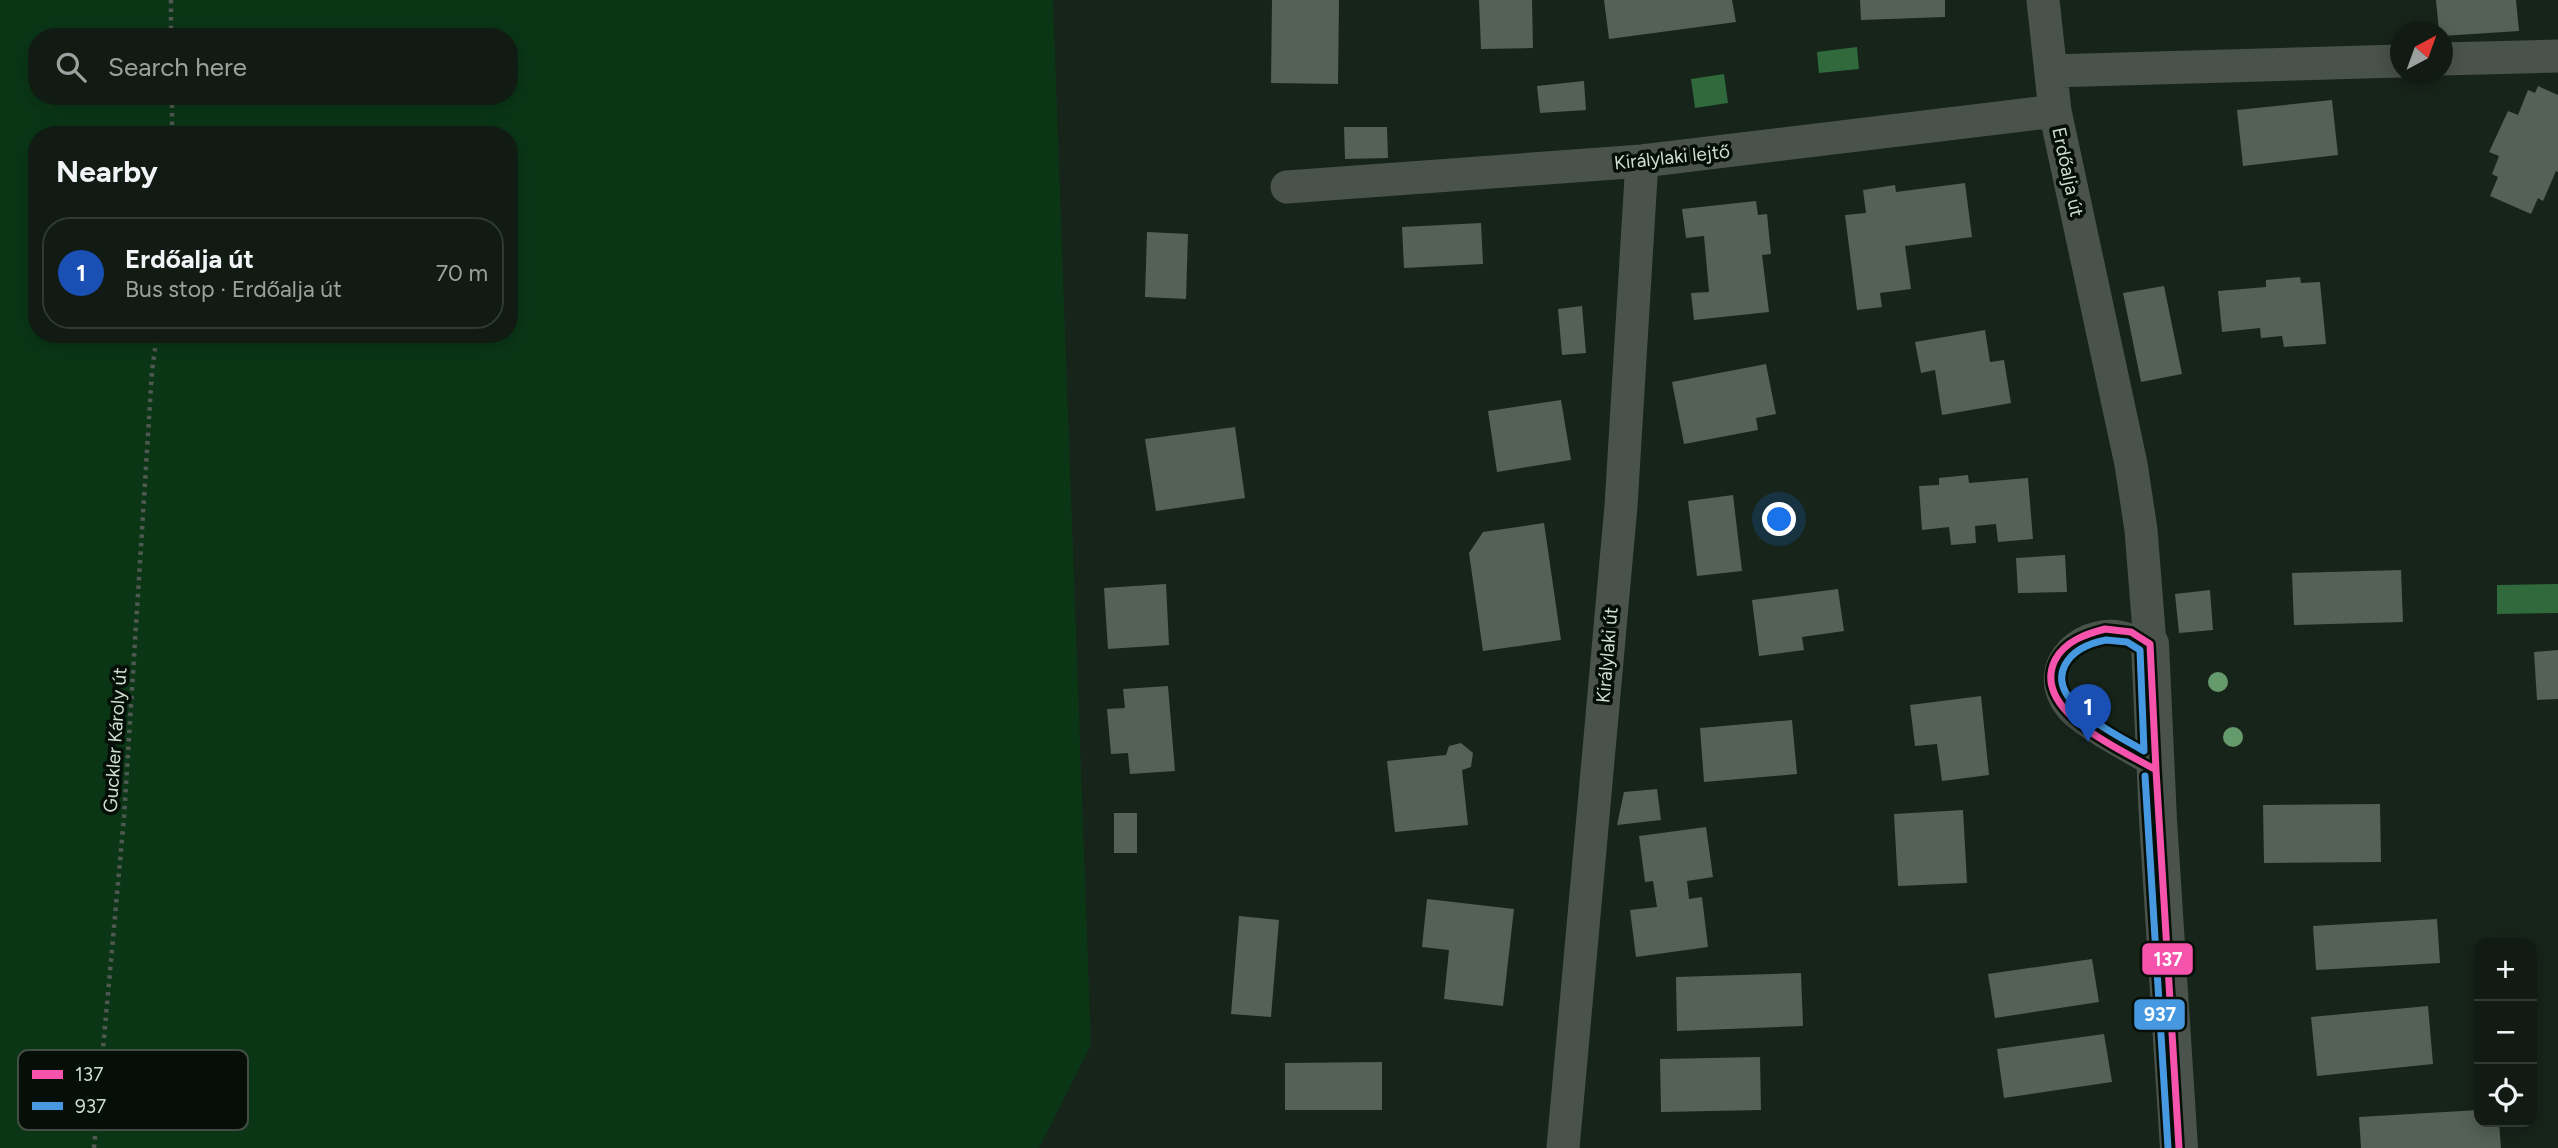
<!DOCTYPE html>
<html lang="en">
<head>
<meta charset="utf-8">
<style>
	:root { --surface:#111b14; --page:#1a241d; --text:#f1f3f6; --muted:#9ca1a0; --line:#303934; --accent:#8f9d91 }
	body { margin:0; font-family:Figtree,sans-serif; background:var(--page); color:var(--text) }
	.controls { position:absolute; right:21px; bottom:21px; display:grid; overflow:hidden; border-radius:14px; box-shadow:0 4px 18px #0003 }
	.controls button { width:63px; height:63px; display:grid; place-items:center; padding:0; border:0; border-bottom:2px solid var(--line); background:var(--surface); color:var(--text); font:35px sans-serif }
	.compass { position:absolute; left:2390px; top:21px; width:63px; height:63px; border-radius:50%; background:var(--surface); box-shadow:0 4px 18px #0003; rotate:41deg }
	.you { position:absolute; left:1780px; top:520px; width:24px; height:24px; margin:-18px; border:5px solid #fff; border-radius:50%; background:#1a73e8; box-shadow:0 0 0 10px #1a73e833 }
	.badge { display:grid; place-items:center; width:46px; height:46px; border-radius:50%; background:var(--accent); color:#fff; font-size:23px; font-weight:700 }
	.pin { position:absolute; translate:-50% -58px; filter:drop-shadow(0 2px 4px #0008) }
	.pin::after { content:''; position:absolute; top:37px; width:24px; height:21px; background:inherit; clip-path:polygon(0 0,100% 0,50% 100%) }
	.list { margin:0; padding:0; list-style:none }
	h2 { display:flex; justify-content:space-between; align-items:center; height:91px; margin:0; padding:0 28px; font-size:30px }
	h2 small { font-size:23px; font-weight:400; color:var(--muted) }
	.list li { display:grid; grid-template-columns:46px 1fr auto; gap:21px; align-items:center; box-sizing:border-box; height:112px; margin:0 14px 14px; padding:0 14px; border:2px solid var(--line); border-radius:28px }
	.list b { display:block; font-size:26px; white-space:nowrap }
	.list p { margin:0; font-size:23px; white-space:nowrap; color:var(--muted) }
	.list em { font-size:23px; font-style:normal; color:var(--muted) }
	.icon { flex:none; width:38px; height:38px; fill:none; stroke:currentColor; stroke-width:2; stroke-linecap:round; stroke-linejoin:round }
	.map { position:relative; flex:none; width:2558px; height:1148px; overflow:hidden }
	.search { position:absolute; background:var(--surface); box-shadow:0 4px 18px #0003; left:28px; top:28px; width:490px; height:77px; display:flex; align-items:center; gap:18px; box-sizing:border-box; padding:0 24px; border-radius:28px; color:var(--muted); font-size:26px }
	.panel { position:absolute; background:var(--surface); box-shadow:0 4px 18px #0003; left:28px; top:126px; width:490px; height:217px; border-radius:28px }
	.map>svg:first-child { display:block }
	.green { fill:#0a3616; fill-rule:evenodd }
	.water { fill:#30693b }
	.building { fill:#556056 }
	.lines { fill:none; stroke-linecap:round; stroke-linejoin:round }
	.path { stroke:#505951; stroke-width:4.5; stroke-dasharray:3.5 5; stroke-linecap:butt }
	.service { stroke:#4a534b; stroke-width:18 }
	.minor { stroke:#4a534b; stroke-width:33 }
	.tertiary { stroke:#4a534b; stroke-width:38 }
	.bus-1-casing { stroke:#060f07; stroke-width:12 }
	.bus-2-casing { stroke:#060f07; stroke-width:12 }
	.bus-1 { stroke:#f653ac; stroke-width:7 }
	.bus-2 { stroke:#4699e1; stroke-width:7 }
	.tree { fill:#659a6c }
	.labels { text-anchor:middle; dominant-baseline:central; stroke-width:7; stroke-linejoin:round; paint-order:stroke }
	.street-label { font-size:19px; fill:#d0ded1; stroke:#060f07 }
	.key { fill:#060f07; stroke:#434d44; stroke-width:2 }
	.key-label { font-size:19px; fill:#d0ded1 }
	.line-badge { stroke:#060f07; stroke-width:2.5 }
	.badge-label { font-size:19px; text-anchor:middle; font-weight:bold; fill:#fff }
</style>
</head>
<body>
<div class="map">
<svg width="2558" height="1148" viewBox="0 0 2558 1148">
	<rect width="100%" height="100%" fill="#17241a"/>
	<!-- green -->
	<path class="green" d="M0,0H1053L1091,1045L1039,1148H0ZM37,37H509V96H37ZM37,135H509V334H37Z"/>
	<!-- water -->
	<path class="water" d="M1857,47L1859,69L1819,73L1817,52Z
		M1724,74L1728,103L1695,108L1691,79Z
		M2558,584V613L2497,614V585Z"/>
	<!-- building -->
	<path class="building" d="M1272,0H1339L1338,84L1271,83Z
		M1479,0H1532L1533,48L1481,49Z
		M1604,0H1732L1736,22L1609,39Z
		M1860,0H1945V17L1861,20Z
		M2436,0H2516L2519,31L2442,36V32H2439Z
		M1584,81L1586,110L1540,113L1537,86Z
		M2538,86L2558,95V172L2556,171L2543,201L2538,198L2531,214L2490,196L2498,177L2492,174L2499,156L2489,152L2508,111L2518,115L2528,90L2535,93Z
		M2332,100L2338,155L2243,166L2237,110Z
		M1344,127H1387L1388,158L1345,159Z
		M1965,183L1972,237L1905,246L1911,289L1880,293L1882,307L1857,310L1845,215L1866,213L1863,190L1895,185L1896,192Z
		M1756,201L1758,215L1767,214L1771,254L1762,255L1769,312L1694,320L1691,293L1709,292L1704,236L1686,238L1682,209Z
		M1481,223L1483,264L1404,268L1402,227Z
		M1147,232L1188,234L1186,299L1145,297Z
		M2300,277L2301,283L2320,282L2326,344L2284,347L2282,336L2261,338L2260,328L2222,332L2218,291L2266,287V280Z
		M2164,286L2182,374L2141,382L2123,293Z
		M1582,306L1586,353L1562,355L1558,309Z
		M1985,330L1990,362L2004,360L2011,403L1942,415L1935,370L1921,373L1915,342Z
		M1766,364L1776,414L1756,418L1758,430L1684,444L1672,382Z
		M1561,400L1571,460L1497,472L1488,411Z
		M1235,427L1245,498L1156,511L1145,439Z
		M1968,475L1969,483L2028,478L2033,539L1998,542L1996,524L1975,526L1976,543L1951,545L1949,527L1922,530L1919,486L1939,485V478Z
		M1733,495L1742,571L1697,576L1688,501Z
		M1544,523L1561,640L1483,651L1469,553L1483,532Z
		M2065,555L2067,592L2018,593L2016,558Z
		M2401,570L2403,622L2294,625L2292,573Z
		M1166,584L1169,645L1108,649L1104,588Z
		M1838,589L1844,631L1802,637L1804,650L1759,656L1752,600Z
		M2210,590L2213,630L2179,633L2175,594Z
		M2558,650V699L2537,700L2534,652Z
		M1168,686L1175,771L1130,774L1128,753L1111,754L1107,709L1125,708L1123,689Z
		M1981,696L1989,775L1942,781L1937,744L1915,746L1910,705Z
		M1792,720L1797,774L1704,782L1700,728Z
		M1461,743L1473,753L1471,767L1462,770L1468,825L1395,832L1387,761L1446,755L1449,746Z
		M1657,789L1661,820L1617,825L1624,792Z
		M2380,804L2381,862L2264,863L2263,805Z
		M1963,810L1967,883L1898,886L1894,814Z
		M1114,813H1137V853H1114Z
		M1706,827L1713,877L1687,881L1689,899L1702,897L1708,947L1636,957L1630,910L1657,907L1653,881L1645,882L1639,836Z
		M1427,899L1514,909L1503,1006L1444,999L1449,950L1422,947Z
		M1239,916L1279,920L1271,1017L1231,1014Z
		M2437,919L2440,963L2316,970L2313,926Z
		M2092,959L2099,1002L1995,1018L1988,974Z
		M1801,973L1803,1026L1677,1031L1676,977Z
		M2428,1006L2433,1064L2317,1076L2311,1017Z
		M2104,1034L2112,1082L2004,1098L1997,1049Z
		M1760,1057L1761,1110L1661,1112L1660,1059Z
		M1382,1062V1110H1285V1063Z
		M2479,1110V1122H2499L2501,1148H2361L2359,1117Z"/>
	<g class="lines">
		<!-- path -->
		<path class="path" d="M171,0V37
			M172,96V135
			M94,1148L124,817L152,371L157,334"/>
		<!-- service -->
		<path class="service" d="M2150,644C2144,641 2138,635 2132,633C2085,614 2027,663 2065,711C2079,729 2134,757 2156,770"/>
		<!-- minor -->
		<path class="minor" d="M2043,0L2055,111L2131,464L2141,530L2150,644
			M2442,59L2558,56
			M2051,71L2400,61
			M1287,187L1642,161L2055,111
			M1563,1148L1621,506L1642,161"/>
		<!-- tertiary -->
		<path class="tertiary" d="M2150,644L2158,820L2179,1148"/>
		<!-- bus-1 casing -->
		<g class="bus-1-casing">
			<path id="bus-1" d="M2105,629L2131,632L2150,644L2156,770C2122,750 2030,711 2055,660C2065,641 2086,634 2105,629Z
				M2156,770L2179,1148"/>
		</g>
		<!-- bus-2 casing -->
		<g class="bus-2-casing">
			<path id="bus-2" d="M2106,640L2127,642L2140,650L2144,751C2120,736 2045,703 2065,665C2073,650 2090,643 2106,640Z
				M2145,776L2168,1148"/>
		</g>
		<!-- bus-1 -->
		<use href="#bus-1" class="bus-1"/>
		<!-- bus-2 -->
		<use href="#bus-2" class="bus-2"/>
	</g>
	<!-- trees -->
	<g class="tree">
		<circle cx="2218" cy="682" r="10"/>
		<circle cx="2233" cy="737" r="10"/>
	</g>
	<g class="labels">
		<!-- street labels -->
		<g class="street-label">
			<text transform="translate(1672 157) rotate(-6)">Királylaki lejtő</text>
			<text transform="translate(2068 172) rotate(78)">Erdőalja út</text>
			<text transform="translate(1607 655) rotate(-85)">Királylaki út</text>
			<text transform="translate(115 740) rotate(-86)">Guckler Károly út</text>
		</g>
	</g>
	<!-- legend -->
	<rect x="18" y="1050" width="230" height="80" rx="10" class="key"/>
	<rect x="32" y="1070" width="31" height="9" fill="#f653ac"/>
	<rect x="32" y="1102" width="31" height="8" fill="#4699e1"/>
	<g class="key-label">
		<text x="75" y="1081">137</text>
		<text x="75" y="1113">937</text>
	</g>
	<g class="line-badge">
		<rect x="2141" y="942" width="53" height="34" rx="7" fill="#f653ac"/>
		<rect x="2133" y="998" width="53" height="33" rx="7" fill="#4699e1"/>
	</g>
	<g class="badge-label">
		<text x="2168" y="966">137</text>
		<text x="2160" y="1021">937</text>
	</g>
</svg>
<div class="controls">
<button>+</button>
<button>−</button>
<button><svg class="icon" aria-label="locate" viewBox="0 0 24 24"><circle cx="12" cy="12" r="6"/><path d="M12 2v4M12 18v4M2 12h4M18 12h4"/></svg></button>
</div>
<svg class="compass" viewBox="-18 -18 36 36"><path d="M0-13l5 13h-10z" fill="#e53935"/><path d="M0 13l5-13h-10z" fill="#9ca1a0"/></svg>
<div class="you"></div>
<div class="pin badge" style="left:2088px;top:742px;background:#1a4fb4">1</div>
<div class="search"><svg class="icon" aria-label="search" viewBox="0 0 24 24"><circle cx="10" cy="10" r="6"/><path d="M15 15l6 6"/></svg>Search here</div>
<section class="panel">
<h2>Nearby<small></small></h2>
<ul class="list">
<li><span class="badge" style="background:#1a4fb4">1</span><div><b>Erdőalja út</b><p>Bus stop · Erdőalja út</p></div><em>70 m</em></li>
</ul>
</section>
</div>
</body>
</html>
